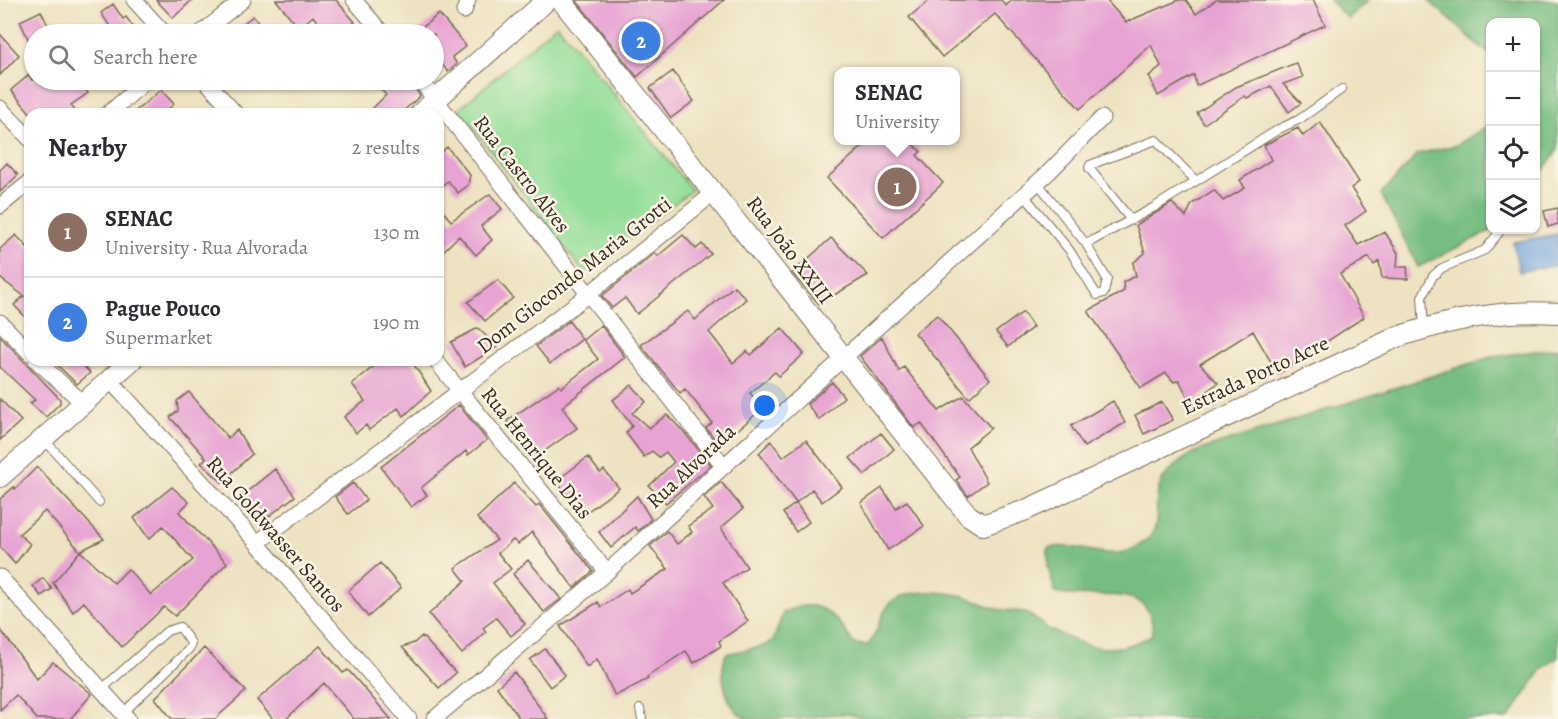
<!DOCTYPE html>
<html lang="en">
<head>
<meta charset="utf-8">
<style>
	:root { --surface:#fff; --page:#f7f7f7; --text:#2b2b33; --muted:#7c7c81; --line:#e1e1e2; --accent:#b45309 }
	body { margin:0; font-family:Alegreya,serif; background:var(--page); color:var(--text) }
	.controls { position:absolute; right:18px; top:18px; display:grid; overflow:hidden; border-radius:12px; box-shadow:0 2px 4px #0004 }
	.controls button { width:54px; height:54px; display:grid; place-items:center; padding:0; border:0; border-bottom:2px solid var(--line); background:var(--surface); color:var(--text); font:30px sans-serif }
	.you { position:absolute; left:765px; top:406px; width:21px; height:21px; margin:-15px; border:4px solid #fff; border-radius:50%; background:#1a73e8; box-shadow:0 0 0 9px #1a73e833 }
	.badge { display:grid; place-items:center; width:39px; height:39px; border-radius:50%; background:var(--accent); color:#fff; font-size:20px; font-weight:700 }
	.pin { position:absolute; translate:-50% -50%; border:3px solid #fff; box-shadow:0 2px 6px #0006 }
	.popup { position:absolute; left:834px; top:67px; width:126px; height:78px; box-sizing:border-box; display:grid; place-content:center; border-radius:12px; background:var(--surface); filter:drop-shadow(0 2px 4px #0005); font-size:20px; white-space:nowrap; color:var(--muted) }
	.popup b { font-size:22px; color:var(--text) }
	.popup::after { content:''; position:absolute; left:50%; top:100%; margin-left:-12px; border:12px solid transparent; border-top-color:var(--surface) }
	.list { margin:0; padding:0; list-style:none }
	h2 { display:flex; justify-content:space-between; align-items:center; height:78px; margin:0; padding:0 24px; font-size:26px }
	h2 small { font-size:20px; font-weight:400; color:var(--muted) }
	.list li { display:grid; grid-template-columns:39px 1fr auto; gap:18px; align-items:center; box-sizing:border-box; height:90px; padding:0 24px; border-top:2px solid var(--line) }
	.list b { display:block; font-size:22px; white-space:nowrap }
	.list p { margin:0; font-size:20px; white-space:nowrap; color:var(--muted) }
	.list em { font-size:20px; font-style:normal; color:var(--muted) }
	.icon { flex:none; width:33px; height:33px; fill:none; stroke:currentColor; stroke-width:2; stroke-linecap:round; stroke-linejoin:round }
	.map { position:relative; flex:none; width:1558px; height:719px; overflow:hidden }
	.search { position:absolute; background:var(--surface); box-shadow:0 2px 4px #0004; left:24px; top:24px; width:420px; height:66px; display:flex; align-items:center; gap:15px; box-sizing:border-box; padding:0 21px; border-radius:33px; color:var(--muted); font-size:22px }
	.panel { position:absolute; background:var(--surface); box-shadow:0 2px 4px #0004; left:24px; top:108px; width:420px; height:258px; border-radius:18px }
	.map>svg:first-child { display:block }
	.green { fill:#94de9a; stroke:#68845c; stroke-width:1.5 }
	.forest { fill:#77bd82; stroke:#597450; stroke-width:1.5 }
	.water { fill:#73a4de; stroke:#57677e; stroke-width:1.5 }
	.building { fill:#e7a3d3 }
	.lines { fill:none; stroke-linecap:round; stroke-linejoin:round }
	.service-casing { stroke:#796a57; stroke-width:10 }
	.minor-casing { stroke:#796a57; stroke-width:17 }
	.tertiary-casing { stroke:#796a57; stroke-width:22 }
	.service { stroke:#fff; stroke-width:8 }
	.minor { stroke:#fff; stroke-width:15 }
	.tertiary { stroke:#fff; stroke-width:20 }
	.labels { text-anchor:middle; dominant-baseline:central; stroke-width:5; stroke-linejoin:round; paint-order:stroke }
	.street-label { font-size:21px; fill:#3b2a1e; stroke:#fcf5e5 }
</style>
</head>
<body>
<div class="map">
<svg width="1558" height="719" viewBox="0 0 1558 719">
	<rect width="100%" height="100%" fill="#fcf5e5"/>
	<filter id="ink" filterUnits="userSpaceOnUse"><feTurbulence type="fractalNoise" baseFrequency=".0167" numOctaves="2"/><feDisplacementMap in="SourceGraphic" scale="12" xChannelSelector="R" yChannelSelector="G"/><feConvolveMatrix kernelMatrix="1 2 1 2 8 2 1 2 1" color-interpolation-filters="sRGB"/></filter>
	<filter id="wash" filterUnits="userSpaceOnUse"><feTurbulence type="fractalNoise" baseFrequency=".008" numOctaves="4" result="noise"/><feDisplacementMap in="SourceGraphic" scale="24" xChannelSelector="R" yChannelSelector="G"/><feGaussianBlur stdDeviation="1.35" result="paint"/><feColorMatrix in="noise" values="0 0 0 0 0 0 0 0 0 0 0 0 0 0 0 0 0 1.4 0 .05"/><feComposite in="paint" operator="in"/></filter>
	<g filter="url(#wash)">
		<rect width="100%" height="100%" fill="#ede2c1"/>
		<!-- green -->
		<path class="green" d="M557,24L692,190L584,273L459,109Z"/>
		<!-- forest -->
		<path class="forest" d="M1329,0H1368L1348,19Z
			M1428,0H1558V150L1536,180V22H1490V55Z
			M1490,124L1492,230L1418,267L1381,194L1418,154L1457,145Z
			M1558,348V657L1543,668L1508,719H862C844,709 819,717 800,719C783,719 764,719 747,719C725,708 718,674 726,654L764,646L774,639L783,613C819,594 835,615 854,644L868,645C879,633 879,613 892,602C908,589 940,591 959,595C972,597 985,606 998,609C1007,611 1017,610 1025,613C1035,617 1043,626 1052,631C1090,648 1114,657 1152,635C1157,576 1088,603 1055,593L1048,566V548C1076,541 1104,561 1130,550C1173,532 1147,508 1162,481C1170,468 1185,458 1197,451L1491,357Z"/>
		<!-- water -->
		<path class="water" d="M1558,234V265L1519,272L1513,242Z"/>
		<g id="blocks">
			<!-- building -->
			<path class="building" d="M156,0H192L173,18Z
				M276,0H336L355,22L340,34H327L313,16L299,28Z
				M576,0H724L637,77Z
				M930,0H1001L1006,6L1012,0H1106L1126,22L1179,0H1186L1196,14L1216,0H1313L1325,25L1196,86L1194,75L1158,96L1149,76L1161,66L1151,45L1080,109L995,14L942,57L909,17Z
				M113,4L123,19L126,17L139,34H115L101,13Z
				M41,11L52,34H34V52L20,21Z
				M439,14L466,46L452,57L457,64L448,72L434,54V34H414Z
				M253,16L267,34H229Z
				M0,34L19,55L0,75Z
				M1296,63L1303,77L1283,84L1301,103L1289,112L1271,86L1247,98L1245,96L1204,124L1197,113L1236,87Z
				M673,71L694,101L671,118L650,88Z
				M29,75L32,80H77L88,93L71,105L77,114H31L11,90Z
				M372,80H410L420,96L400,114H367L386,95Z
				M161,90L174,104L162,114H132Z
				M1320,122L1359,182L1351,188L1366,211L1345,226L1358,245L1385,232L1398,253L1397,267H1407L1408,279L1382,278L1379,261L1374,265L1369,257L1340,274L1364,317L1278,374L1253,331L1200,364L1218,383L1191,403L1179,380L1174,382L1166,373L1141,388L1088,311L1124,291L1123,282L1136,276L1133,263L1145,253L1136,225L1172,203L1186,217L1192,204L1214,190L1223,201L1245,188L1240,180L1271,160L1264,145L1298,128L1303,136Z
				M869,141H910L921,152L917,155L943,183L883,238L827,178Z
				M447,147L470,175L468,185L458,193L448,181L438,188V155Z
				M7,163L18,175L0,192V170Z
				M490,194L502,209L481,226L492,240L476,255L459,236L443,251L438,244V205L451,221Z
				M1558,208V224L1548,227L1544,211Z
				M16,235L30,250V322L14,305L24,296L0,278V249Z
				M683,235L696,249L702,244L711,254L637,314L625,298L612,308L602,296L655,253L658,256Z
				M831,238L868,275L819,304L792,273Z
				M498,280L513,298L485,321L468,302Z
				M734,286L746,299L709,332L733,363L747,351L751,355L782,328L804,354L779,376L775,372L750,393L763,408L720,445L706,428L712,423L685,389L680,393L641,345L688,311L695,320Z
				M1023,312L1033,327L1008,347L996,332Z
				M937,315L990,379L969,398L915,333Z
				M569,321L582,339L550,364L536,346Z
				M601,325L625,357L562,407L577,428L536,457L507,421L559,385L561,388L598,359L583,340Z
				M478,328L497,347L465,367L451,342Z
				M0,336L60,399V403L46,417L30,403L35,400L0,367Z
				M882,337L899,371L904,367L939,411L963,396L991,428L968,447L987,482L968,496L956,480L960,477L921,423L914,428L860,356Z
				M52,360H78L90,373L77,384Z
				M382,360H411L431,391L404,416L398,408L369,430L366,425L356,433L344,417L365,401L352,384Z
				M832,382L844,397L819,420L807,404Z
				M632,385L646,402L632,413L649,428L667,415L684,432L711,465L666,503L649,486L674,462L666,452L659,457L652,451L644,457L626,433L632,426L613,400Z
				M189,392L228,438L237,430L252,454L222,482L201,463L206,458L170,417L178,411L177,401Z
				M0,399L21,421L0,440Z
				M1113,401L1125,423L1084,447L1071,426Z
				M1162,402L1173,420L1144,434L1135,415Z
				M459,405L487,440L468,455L466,451L421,488L427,495L411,507L381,467Z
				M881,433L894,449L865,475L850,458Z
				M806,440L842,487L822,502L812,489L796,503L759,453L771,441L783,457Z
				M588,457L600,473L604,470L619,488L584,514L556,481Z
				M37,467L104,539L80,551L45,511L19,534L30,544L15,564L0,547V499L14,487L15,489Z
				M275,469L295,496L259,524L239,498Z
				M721,482L743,509L721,528L747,567L723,583L748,621L719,641L721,646L694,663L686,651L647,677L648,679L615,696L597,659L587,667L560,626L598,602L601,607L628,589L630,593L668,569L650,546L667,531L677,544L692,532L688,526L713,509L704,497Z
				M353,483L366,500L348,514L335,497Z
				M514,483L536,507L539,504L593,571L574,588L532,532L518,544L513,540L498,553L511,569L493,583L525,624L511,636L496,618L483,628L486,632L462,654L429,614L465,581L455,568L497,540L477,518Z
				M172,487L189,502L179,512L227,563L175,616L164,607L122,647L84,602L73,612L53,583L80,551L114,583L128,569L151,595L193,560L163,526L149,539L134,518Z
				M882,488L896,508L907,501L924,526L888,550L861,503Z
				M637,496L651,519L638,531L635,527L611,548L599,532Z
				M796,503L809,522L796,532L783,513Z
				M528,560L561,599L544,612L513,574Z
				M380,563L401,588L368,617L348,591Z
				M43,578L52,589L41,596L33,586Z
				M0,629L37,679L53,662L92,694L70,719H37L16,695L0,710Z
				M422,636L456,673L439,688L402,647L414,643Z
				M320,646L343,673L348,670L391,719H354L324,683L286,719H273L257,700Z
				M204,648L246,691L215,719H172L155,698Z
				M545,649L565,675L550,687L530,660Z
				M514,672L518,677L548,719H520L497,687Z"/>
		</g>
	</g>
	<g filter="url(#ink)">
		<use href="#blocks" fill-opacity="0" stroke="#796a57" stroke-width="1.5"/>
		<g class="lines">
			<!-- service casing -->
			<g class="service-casing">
				<path id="service" d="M1023,194L1070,251L1097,295L1104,293L1107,279L1086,244L1037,182
					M1131,220L1089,168L1090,165L1156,140L1196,181
					M1086,244L1153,208L1279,129L1300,119L1342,89
					M1424,327L1422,297L1433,276L1442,268L1485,250L1501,230
					M44,439L99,502
					M102,689L167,631L180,627L191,643L189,649L123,713
					M640,709L642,719"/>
			</g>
			<!-- minor casing -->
			<g class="minor-casing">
				<path id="minor" d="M134,0L165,34
					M354,0L383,34
					M464,11L468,0
					M200,34L243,0
					M205,80L236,114
					M420,80L723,465
					M0,108L30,139
					M108,114L147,80
					M0,206L30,182
					M0,322L30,353
					M36,360L82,402
					M435,360L607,572
					M109,379L257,543L409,719
					M257,543L589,294L715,192
					M0,577L128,719
					M434,719L607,572L1049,172L1102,118"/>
			</g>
			<!-- tertiary casing -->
			<g class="tertiary-casing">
				<path id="tertiary" d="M561,0L968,515L983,525L1026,510L1397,337C1450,320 1502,309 1558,313
					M420,114L547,0
					M0,477L132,360"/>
			</g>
			<!-- service -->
			<use href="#service" class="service"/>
			<!-- minor -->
			<use href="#minor" class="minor"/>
			<!-- tertiary -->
			<use href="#tertiary" class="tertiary"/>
		</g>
	</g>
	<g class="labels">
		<!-- street labels -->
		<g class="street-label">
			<text transform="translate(522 174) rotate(52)">Rua Castro Alves</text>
			<text transform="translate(790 250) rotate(53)">Rua João XXIII</text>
			<text transform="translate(574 275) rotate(-38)">Dom Giocondo Maria Grotti</text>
			<text transform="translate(1255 375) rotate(-25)">Estrada Porto Acre</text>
			<text transform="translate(537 453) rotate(51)">Rua Henrique Dias</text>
			<text transform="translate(691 466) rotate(-43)">Rua Alvorada</text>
			<text transform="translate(276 534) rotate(49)">Rua Goldwasser Santos</text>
		</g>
	</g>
</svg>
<div class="controls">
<button>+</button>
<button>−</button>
<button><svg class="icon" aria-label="locate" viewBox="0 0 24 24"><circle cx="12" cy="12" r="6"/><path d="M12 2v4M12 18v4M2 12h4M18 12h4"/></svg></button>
<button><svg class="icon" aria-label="layers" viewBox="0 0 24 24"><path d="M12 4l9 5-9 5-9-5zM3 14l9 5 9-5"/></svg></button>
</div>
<div class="you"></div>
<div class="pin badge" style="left:897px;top:187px;background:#8d6e63">1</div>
<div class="popup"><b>SENAC</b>University</div>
<div class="pin badge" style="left:641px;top:41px;background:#3f7fe0">2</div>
<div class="search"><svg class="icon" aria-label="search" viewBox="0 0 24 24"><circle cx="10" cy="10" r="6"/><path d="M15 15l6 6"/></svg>Search here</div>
<section class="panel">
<h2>Nearby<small>2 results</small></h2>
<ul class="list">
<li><span class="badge" style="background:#8d6e63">1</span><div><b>SENAC</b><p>University · Rua Alvorada</p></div><em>130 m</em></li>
<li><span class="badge" style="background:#3f7fe0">2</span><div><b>Pague Pouco</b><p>Supermarket</p></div><em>190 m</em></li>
</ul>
</section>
</div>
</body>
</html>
